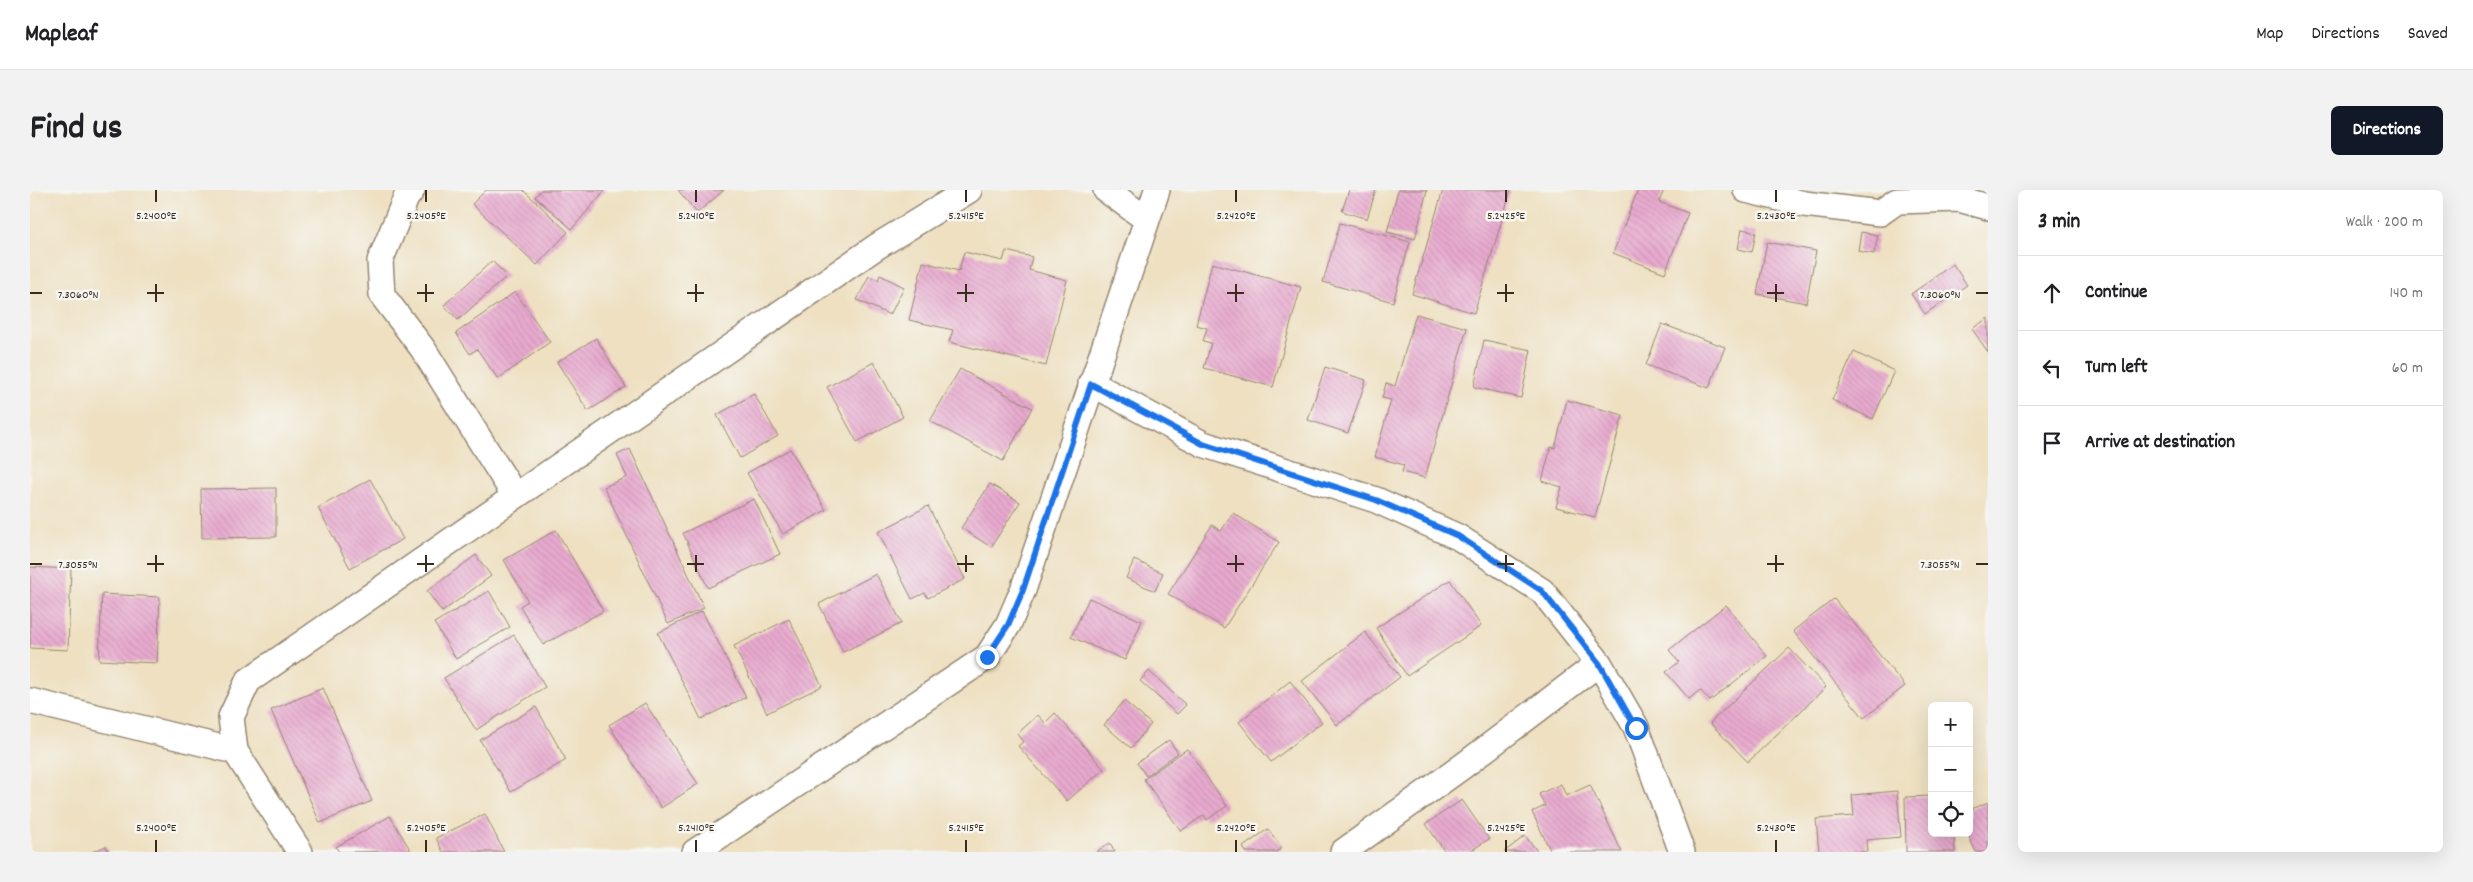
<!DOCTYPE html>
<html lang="en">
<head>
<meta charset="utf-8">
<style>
	:root { --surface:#fff; --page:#f2f2f2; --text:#202124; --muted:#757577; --line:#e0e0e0; --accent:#111827 }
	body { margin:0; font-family:Dekko,sans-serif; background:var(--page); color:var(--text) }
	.controls { position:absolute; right:15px; bottom:15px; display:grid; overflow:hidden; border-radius:8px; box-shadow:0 5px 20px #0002 }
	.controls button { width:45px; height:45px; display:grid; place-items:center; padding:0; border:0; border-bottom:1px solid var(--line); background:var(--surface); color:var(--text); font:25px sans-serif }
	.stop { position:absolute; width:15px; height:15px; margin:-11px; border:4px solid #1a73e8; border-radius:50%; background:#fff }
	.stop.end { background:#1a73e8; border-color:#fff; box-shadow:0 1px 5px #0008 }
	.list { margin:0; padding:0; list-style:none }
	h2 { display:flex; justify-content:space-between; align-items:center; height:65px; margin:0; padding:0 20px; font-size:21px }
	h2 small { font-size:16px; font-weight:400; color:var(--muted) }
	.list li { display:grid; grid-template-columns:32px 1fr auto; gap:15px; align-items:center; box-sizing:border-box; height:75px; padding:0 20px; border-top:1px solid var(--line) }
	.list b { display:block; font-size:19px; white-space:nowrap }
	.list em { font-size:16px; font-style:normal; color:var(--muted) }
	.icon { flex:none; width:28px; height:28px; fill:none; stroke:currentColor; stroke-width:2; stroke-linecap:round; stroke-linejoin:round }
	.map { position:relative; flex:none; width:1958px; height:662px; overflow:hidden; border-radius:8px }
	header { display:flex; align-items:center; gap:30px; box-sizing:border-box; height:70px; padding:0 25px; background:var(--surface); border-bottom:1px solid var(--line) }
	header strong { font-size:24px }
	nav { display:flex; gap:28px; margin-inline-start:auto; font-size:18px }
	.intro { display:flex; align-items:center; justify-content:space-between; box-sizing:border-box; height:120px; padding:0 30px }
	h1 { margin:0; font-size:35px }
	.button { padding:12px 22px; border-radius:8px; background:var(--accent); color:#fff; font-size:18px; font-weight:700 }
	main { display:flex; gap:30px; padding:0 30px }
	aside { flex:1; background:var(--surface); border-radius:8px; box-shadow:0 5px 20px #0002 }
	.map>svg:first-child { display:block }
	.building { fill:url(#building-back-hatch) }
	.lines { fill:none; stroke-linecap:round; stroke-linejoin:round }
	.minor-casing { stroke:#948570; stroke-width:28 }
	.minor { stroke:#fff; stroke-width:25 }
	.route { stroke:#1a73e8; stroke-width:6 }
	.ticks { fill:none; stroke:#3b2a1e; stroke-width:2 }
	.ticks-label { font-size:12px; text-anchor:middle; fill:#3b2a1e; stroke:#f6f6f2; stroke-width:5; stroke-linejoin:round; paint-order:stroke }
</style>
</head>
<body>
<header>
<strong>Mapleaf</strong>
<nav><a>Map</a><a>Directions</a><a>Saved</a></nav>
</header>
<div class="intro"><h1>Find us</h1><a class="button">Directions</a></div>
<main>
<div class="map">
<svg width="1958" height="662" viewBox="0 0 1958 662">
	<defs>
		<pattern id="building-back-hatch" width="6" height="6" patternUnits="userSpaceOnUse" patternTransform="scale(1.25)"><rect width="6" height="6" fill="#e8aacf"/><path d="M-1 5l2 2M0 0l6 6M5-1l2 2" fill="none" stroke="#c892b1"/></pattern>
	</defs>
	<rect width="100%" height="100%" fill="#f6f6f2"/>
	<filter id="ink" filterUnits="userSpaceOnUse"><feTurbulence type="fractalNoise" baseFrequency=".02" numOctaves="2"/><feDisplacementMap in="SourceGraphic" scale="10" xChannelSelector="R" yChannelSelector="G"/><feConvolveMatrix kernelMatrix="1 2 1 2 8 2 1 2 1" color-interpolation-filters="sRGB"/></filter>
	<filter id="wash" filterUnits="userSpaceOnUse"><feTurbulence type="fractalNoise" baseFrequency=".0096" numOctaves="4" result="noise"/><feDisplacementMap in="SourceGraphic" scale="20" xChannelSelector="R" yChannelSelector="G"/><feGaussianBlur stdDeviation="1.12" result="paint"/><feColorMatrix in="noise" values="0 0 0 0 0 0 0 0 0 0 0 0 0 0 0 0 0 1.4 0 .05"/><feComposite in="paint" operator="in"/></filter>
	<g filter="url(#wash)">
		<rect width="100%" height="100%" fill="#eee0c1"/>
		<g id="blocks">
			<!-- building -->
			<path class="building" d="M456,0H493L538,42L507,75L442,14Z
				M511,0H575L542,39L505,7Z
				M648,0H694L667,23Z
				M1319,0H1346L1337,29L1312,21Z
				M1368,0H1397L1385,49L1357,42Z
				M1413,0H1481L1444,123L1382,104Z
				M1608,0H1634L1629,12L1658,23L1635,83L1583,63Z
				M1310,33L1380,52L1363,112L1293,92Z
				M1712,39L1726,42L1722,62L1708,59Z
				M1831,42L1848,45L1844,64L1828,61Z
				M1737,52L1786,61L1776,113L1727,104Z
				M976,61L1002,67L999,80L1037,90L1016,176L919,152L923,140L879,130L893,72L929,81L934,62L973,71Z
				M462,71L477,86L428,130L414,115Z
				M1182,73L1271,97L1243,197L1174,178L1181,153L1173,151L1177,138L1166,135Z
				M1923,74L1937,95L1895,124L1881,104Z
				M850,85L874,97L860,125L827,110L839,86L848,90Z
				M485,102L520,152L468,189L447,159L440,164L426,143Z
				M1386,124L1437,138L1395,288L1372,282L1374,275L1345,267L1361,210L1352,208L1356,193L1365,196Z
				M1958,128V162L1942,139Z
				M1632,134L1695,157L1679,198L1616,175Z
				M566,148L596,197L558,221L527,172Z
				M1454,150L1501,160L1491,208L1444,197Z
				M1824,162L1864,181L1843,229L1802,210Z
				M844,172L873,227L827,252L797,197Z
				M1295,177L1336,190L1318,243L1278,230Z
				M930,179L1002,218L973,271L900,231Z
				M724,204L748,246L710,268L687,225Z
				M1537,210L1593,225L1565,327L1526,317L1532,297L1512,291L1521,257L1525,258Z
				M600,259L674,418L638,434L574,297L597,287L587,265Z
				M760,259L796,320L753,344L717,283Z
				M340,289L373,349L320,378L288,318Z
				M960,294L990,312L961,357L931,338Z
				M246,298V347L172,348L171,299Z
				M724,309L750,364L678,398L653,343Z
				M898,316L935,389L898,408L895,403L882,409L848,342Z
				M1203,323L1249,352L1194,438L1138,404L1182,335L1191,341Z
				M526,340L573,421L513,455L490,416L498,411L474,370Z
				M446,365L461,386L412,422L397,401Z
				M1104,370L1133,383L1125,401L1096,388Z
				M0,377L41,379L38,460L0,458Z
				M846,384L872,433L813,462L789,414Z
				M1420,390L1451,436L1377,486L1346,438Z
				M459,401L480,437L426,469L404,433Z
				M72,404L130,407L127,473L69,470Z
				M1059,408L1112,431L1095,470L1041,447Z
				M1804,409L1875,496L1834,528L1763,441Z
				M1696,415L1737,466L1680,511L1670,500L1659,509L1636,482L1649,472L1639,460Z
				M672,421L716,507L671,529L628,443Z
				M759,429L792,496L737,523L704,456Z
				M1335,442L1370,487L1307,535L1272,491Z
				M484,445L515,497L446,540L414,488Z
				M1759,458L1796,497L1718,572L1680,533Z
				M1119,481L1156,515L1147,524L1110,491Z
				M1260,491L1292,532L1241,572L1209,532Z
				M293,498L342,611L290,633L241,520Z
				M1094,511L1121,534L1101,558L1074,535Z
				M615,513L668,594L631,618L579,535Z
				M506,517L536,570L481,602L450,550Z
				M1025,523L1074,579L1037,611L988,556L993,552L987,544L1008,525L1015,533Z
				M1139,550L1148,563L1116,586L1107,573Z
				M1157,559L1197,616L1177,630L1174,625L1151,641L1114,589Z
				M1531,594L1536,606L1560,595L1592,662H1521L1502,622L1515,616L1509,604Z
				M1867,601L1871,647L1836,650L1837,662H1789L1786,629L1824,626L1822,605Z
				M1902,606V643H1924L1925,662H1876L1875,607Z
				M1432,610L1459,649L1439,662H1415L1396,634Z
				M1958,612V662H1946L1937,643H1939V620Z
				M455,624L474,662H413L406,648Z
				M360,626L381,661L309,662L306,657Z
				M1238,639L1252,658L1246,662H1216L1213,657Z
				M1495,646L1508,662H1474Z
				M1080,653L1085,662H1066Z
				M76,656L79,662H62Z"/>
		</g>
	</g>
	<g filter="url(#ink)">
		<use href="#blocks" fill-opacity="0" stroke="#948570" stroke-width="1"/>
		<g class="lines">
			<!-- minor casing -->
			<g class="minor-casing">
				<path id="minor" d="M382,0L376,8L350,71L352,105L393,159L485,306
					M1076,0L1116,29
					M1716,0L1774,14L1850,23L1867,11L1929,9L1958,17
					M1061,193L1173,254L1346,310L1428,347L1512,401L1569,473L1606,537L1652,662
					M0,511L205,561
					M270,662L205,561L201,527L218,491L846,57L939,0
					M665,662L957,467L978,435L993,400L1127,0
					M1313,662L1433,576L1569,473"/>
			</g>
			<!-- minor -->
			<use href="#minor" class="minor"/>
		</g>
	</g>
	<g class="lines" filter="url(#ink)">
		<!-- route -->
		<path class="route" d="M957,467L978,435L993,400L1061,194L1173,254L1346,310L1428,346L1512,401L1569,473L1606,538"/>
	</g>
	<!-- ticks -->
	<path class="ticks" d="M126,0V12M396,0V12M666,0V12M936,0V12M1206,0V12M1476,0V12M1746,0V12M126,94V112M396,94V112M666,94V112M936,94V112M1206,94V112M1476,94V112M1746,94V112M0,103H12M117,103H134M387,103H404M657,103H674M927,103H944M1197,103H1214M1467,103H1484M1737,103H1754M1946,103H1958M126,365V382M396,365V382M666,365V382M936,365V382M1206,365V382M1476,365V382M1746,365V382M0,374H12M117,374H134M387,374H404M657,374H674M927,374H944M1197,374H1214M1467,374H1484M1737,374H1754M1946,374H1958M126,650V662M396,650V662M666,650V662M936,650V662M1206,650V662M1476,650V662M1746,650V662"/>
	<g class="ticks-label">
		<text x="126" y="29">5.2400°E</text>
		<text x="396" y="29">5.2405°E</text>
		<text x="666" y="29">5.2410°E</text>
		<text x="936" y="29">5.2415°E</text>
		<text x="1206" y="29">5.2420°E</text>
		<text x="1476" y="29">5.2425°E</text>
		<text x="1746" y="29">5.2430°E</text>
		<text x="48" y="108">7.3060°N</text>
		<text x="1910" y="108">7.3060°N</text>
		<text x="48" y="378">7.3055°N</text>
		<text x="1910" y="378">7.3055°N</text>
		<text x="126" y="641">5.2400°E</text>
		<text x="396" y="641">5.2405°E</text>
		<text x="666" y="641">5.2410°E</text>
		<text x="936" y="641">5.2415°E</text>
		<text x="1206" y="641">5.2420°E</text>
		<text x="1476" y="641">5.2425°E</text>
		<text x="1746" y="641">5.2430°E</text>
	</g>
</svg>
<div class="controls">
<button>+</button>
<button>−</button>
<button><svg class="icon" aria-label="locate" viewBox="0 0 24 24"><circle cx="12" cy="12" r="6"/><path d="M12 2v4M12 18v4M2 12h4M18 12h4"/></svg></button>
</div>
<div class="stop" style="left:1606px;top:538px"></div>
<div class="stop end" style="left:957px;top:467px"></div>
</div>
<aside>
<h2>3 min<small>Walk · 200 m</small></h2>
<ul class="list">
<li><svg class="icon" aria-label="ahead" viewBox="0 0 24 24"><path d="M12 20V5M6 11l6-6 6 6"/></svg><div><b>Continue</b></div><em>140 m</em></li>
<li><svg class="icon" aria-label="left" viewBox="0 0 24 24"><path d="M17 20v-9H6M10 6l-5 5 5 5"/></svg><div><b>Turn left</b></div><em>60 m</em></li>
<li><svg class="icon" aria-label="arrive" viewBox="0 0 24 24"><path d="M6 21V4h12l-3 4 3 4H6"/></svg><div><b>Arrive at destination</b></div></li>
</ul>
</aside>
</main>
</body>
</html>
